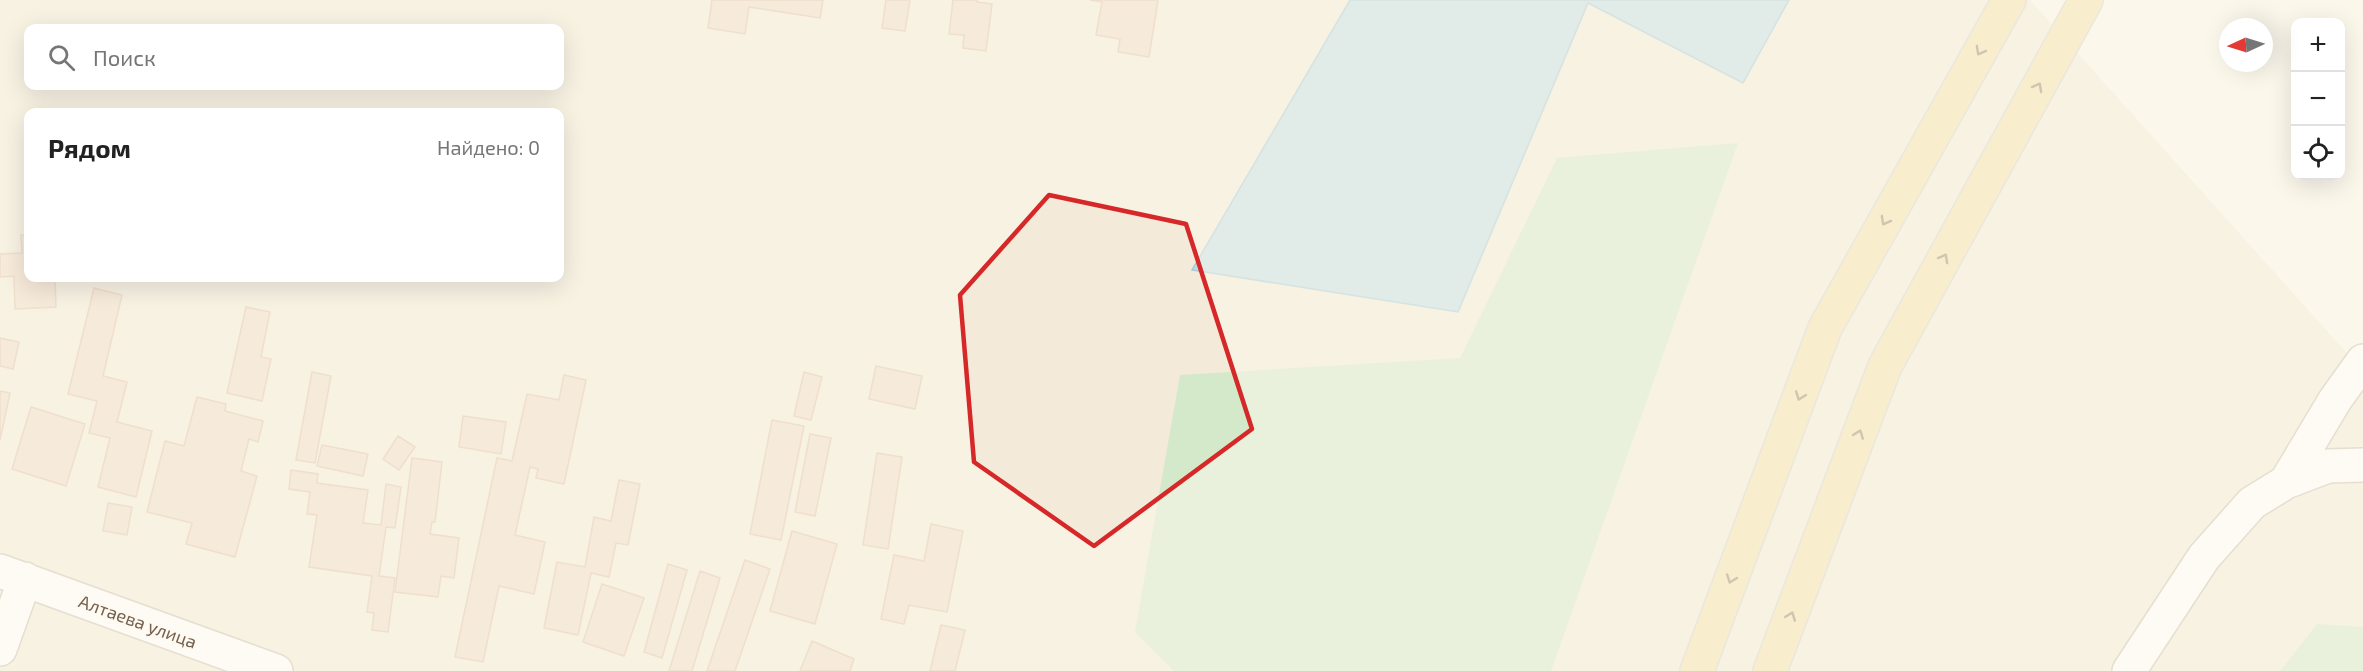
<!DOCTYPE html>
<html lang="ru">
<head>
<meta charset="utf-8">
<style>
	:root { --surface:#fff; --page:#f2f2f2; --text:#222; --muted:#767676; --line:#e0e0e0 }
	body { margin:0; font-family:"Exo 2",sans-serif; background:var(--page); color:var(--text) }
	.controls { position:absolute; right:18px; top:18px; display:grid; overflow:hidden; border-radius:12px; box-shadow:0 6px 24px #0002 }
	.controls button { width:54px; height:54px; display:grid; place-items:center; padding:0; border:0; border-bottom:2px solid var(--line); background:var(--surface); color:var(--text); font:30px sans-serif }
	.compass { position:absolute; left:2219px; top:18px; width:54px; height:54px; border-radius:50%; background:var(--surface); box-shadow:0 6px 24px #0002; rotate:266deg }
	.list { margin:0; padding:0; list-style:none }
	h2 { display:flex; justify-content:space-between; align-items:center; height:78px; margin:0; padding:0 24px; font-size:26px }
	h2 small { font-size:20px; font-weight:400; color:var(--muted) }
	.icon { flex:none; width:33px; height:33px; fill:none; stroke:currentColor; stroke-width:2; stroke-linecap:round; stroke-linejoin:round }
	.map { position:relative; flex:none; width:2363px; height:671px; overflow:hidden }
	.search { position:absolute; background:var(--surface); box-shadow:0 6px 24px #0002; left:24px; top:24px; width:540px; height:66px; display:flex; align-items:center; gap:15px; box-sizing:border-box; padding:0 21px; border-radius:12px; color:var(--muted); font-size:22px }
	.panel { position:absolute; background:var(--surface); box-shadow:0 6px 24px #0002; left:24px; top:108px; width:540px; height:174px; border-radius:12px }
	.map>svg:first-child { display:block }
	.residential { fill:#f3eada; fill-rule:evenodd }
	.green { fill:#d3e9ca }
	.water { fill:#c0dbe4; stroke:#a7cad5; stroke-width:1.5 }
	.building { fill:#efdac5; stroke:#e0c2a6; stroke-width:1.5 }
	.lines { fill:none; stroke-linecap:round; stroke-linejoin:round }
	.minor-casing { stroke:#cdc0b1; stroke-width:36 }
	.major-casing { stroke:#d8d3ce; stroke-width:36 }
	.minor { stroke:#fff; stroke-width:33 }
	.major { stroke:#f4e0a9; stroke-width:33 }
	.oneway { stroke:#9b876a }
	.marked { fill:none; stroke:#d62828; stroke-width:4.5; stroke-linejoin:round }
	.labels { text-anchor:middle; dominant-baseline:central; stroke-width:4.5; stroke-linejoin:round; paint-order:stroke }
	.street-label { font-size:18px; fill:#75614f; stroke:#fefaf2 }
</style>
</head>
<body>
<div class="map">
<svg width="2363" height="671" viewBox="0 0 2363 671">
	<rect width="100%" height="100%" fill="#fbf7eb"/>
	<!-- residential -->
	<path class="residential" d="M0,0H2030L2363,371V671H0ZM28,28H560V86H28ZM28,112H560V278H28Z"/>
	<!-- green -->
	<path class="green" d="M1738,143L1551,671H1174L1135,632L1180,375L1460,358L1557,158Z
		M2317,624L2363,627V671H2280Z"/>
	<!-- water -->
	<path class="water" d="M1350,0H1789L1743,83L1588,3L1458,312L1192,270Z"/>
	<!-- building -->
	<path class="building" d="M712,0H823L820,18L749,7L745,34L708,28Z
		M886,0H910L905,31L882,28Z
		M953,0H977V2L992,4L986,51L963,48L964,35L949,34Z
		M1090,0H1158L1149,57L1118,52L1120,39L1096,35L1102,2Z
		M21,235H28V278H55L56,307L15,309L14,276L0,277V254L22,253Z
		M94,288L122,295L103,376L127,382L117,422L152,431L136,497L98,487L110,438L89,433L97,401L68,394Z
		M246,307L270,312L261,357L271,359L262,401L227,393Z
		M0,338L19,342L13,369L0,366Z
		M876,366L922,376L915,409L869,399Z
		M312,372L331,376L315,463L296,460Z
		M804,372L822,377L811,420L794,416Z
		M564,375L586,380L564,484L536,478L538,469L530,467L515,535L545,542L534,594L499,586L483,662L455,657L497,458L512,461L527,394L559,400Z
		M0,391L10,393L0,440Z
		M197,397L226,404L225,411L263,421L258,442L249,439L241,471L257,476L235,557L186,544L192,523L147,512L165,441L184,446Z
		M31,407L85,424L66,486L12,469Z
		M463,416L506,422L501,454L459,447Z
		M772,420L804,426L781,540L750,534Z
		M810,434L831,438L815,516L795,512Z
		M398,436L415,447L399,470L383,459Z
		M322,445L368,454L363,476L317,466Z
		M877,453L902,457L888,549L863,545Z
		M412,458L442,462L435,522H432L430,534L459,538L454,578L441,576L438,597L395,592Z
		M291,470L318,474L317,483L368,490L363,523L381,525L386,484L401,487L395,528L386,527L379,576L395,578L388,632L372,630L374,613L367,612L372,576L309,567L317,515L307,514L310,492L289,489Z
		M619,480L640,484L628,545L616,543L609,577L591,573L578,635L544,628L557,562L585,567L594,517L611,521Z
		M108,503L132,507L127,535L103,531Z
		M931,524L963,531L947,612L909,605L904,624L881,619L894,555L924,561Z
		M792,531L837,544L815,624L770,611Z
		M745,560L770,569L735,671H707Z
		M668,564L687,570L662,658L644,652Z
		M700,571L720,578L692,671H669Z
		M602,584L644,598L624,656L583,642Z
		M941,625L965,630L955,671H930Z
		M812,641L854,659L850,671H800Z"/>
	<g class="lines">
		<!-- minor casing -->
		<g class="minor-casing">
			<path id="minor" d="M2286,482L2335,400L2363,361
				M0,571L276,671
				M0,649L25,579
				M2129,671L2204,557L2252,503L2286,482L2328,466L2363,465"/>
		</g>
		<!-- major casing -->
		<g class="major-casing">
			<path id="major" d="M1697,671L1825,328L2009,0
				M1770,671L1885,366L2086,0"/>
		</g>
		<!-- minor -->
		<use href="#minor" class="minor"/>
		<!-- major -->
		<use href="#major" class="major"/>
	</g>
	<!-- one-way arrows -->
	<defs><path id="oneway-chevron" d="M-2-3.5L2.5 0L-2 3.5" fill="none" stroke-width="1.6" stroke-linecap="round" stroke-linejoin="round" transform="scale(1.5)"/></defs>
	<g class="oneway">
		<use href="#oneway-chevron" transform="translate(1980 51) rotate(119)"/>
		<use href="#oneway-chevron" transform="translate(2038 87) rotate(-61)"/>
		<use href="#oneway-chevron" transform="translate(1885 221) rotate(119)"/>
		<use href="#oneway-chevron" transform="translate(1944 258) rotate(-61)"/>
		<use href="#oneway-chevron" transform="translate(1800 396) rotate(110)"/>
		<use href="#oneway-chevron" transform="translate(1859 434) rotate(-69)"/>
		<use href="#oneway-chevron" transform="translate(1731 579) rotate(110)"/>
		<use href="#oneway-chevron" transform="translate(1791 616) rotate(-69)"/>
	</g>
	<!-- marked area -->
	<path d="M0 0H2363V671H0ZM1049,195L1186,224L1252,429L1094,546L974,462L960,295Z" fill="#fbf7eb" fill-opacity=".55" fill-rule="evenodd"/>
	<path class="marked" d="M1049,195L1186,224L1252,429L1094,546L974,462L960,295Z"/>
	<g class="labels">
		<!-- street labels -->
		<g class="street-label">
			<text transform="translate(138 621) rotate(20)">Алтаева улица</text>
		</g>
	</g>
</svg>
<div class="controls">
<button>+</button>
<button>−</button>
<button><svg class="icon" aria-label="locate" viewBox="0 0 24 24"><circle cx="12" cy="12" r="6"/><path d="M12 2v4M12 18v4M2 12h4M18 12h4"/></svg></button>
</div>
<svg class="compass" viewBox="-18 -18 36 36"><path d="M0-13l5 13h-10z" fill="#e53935"/><path d="M0 13l5-13h-10z" fill="#767676"/></svg>
<div class="search"><svg class="icon" aria-label="search" viewBox="0 0 24 24"><circle cx="10" cy="10" r="6"/><path d="M15 15l6 6"/></svg>Поиск</div>
<section class="panel">
<h2>Рядом<small>Найдено: 0</small></h2>
<ul class="list">
</ul>
</section>
</div>
</body>
</html>
